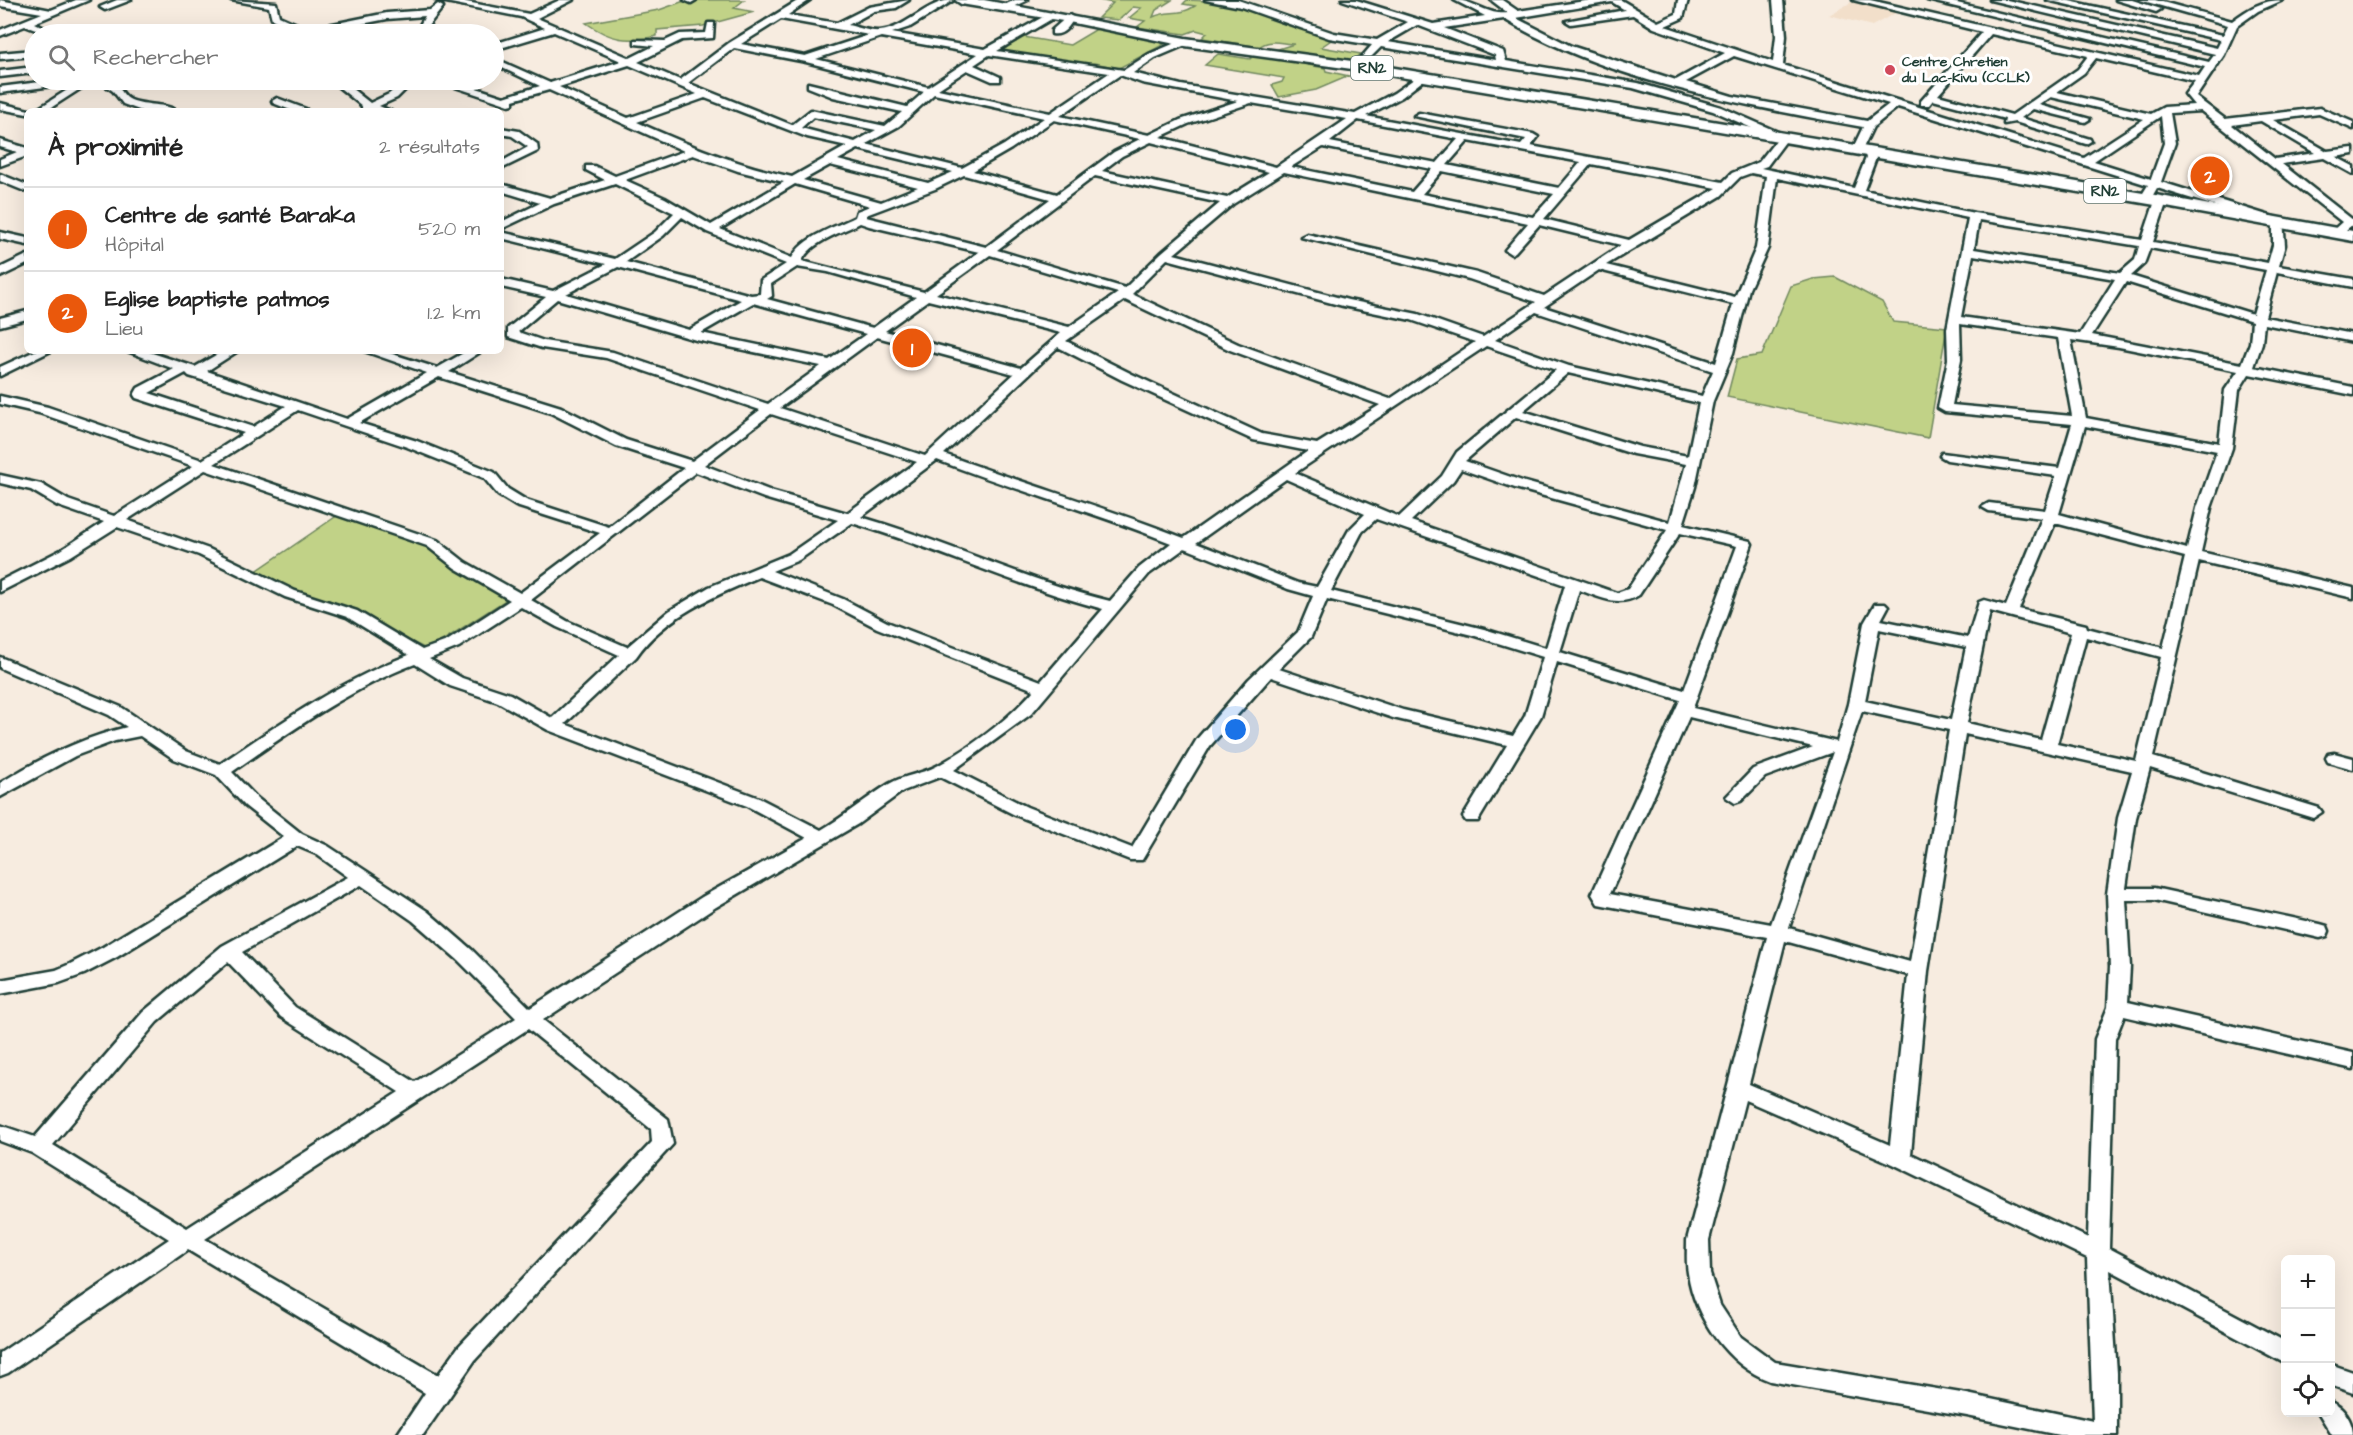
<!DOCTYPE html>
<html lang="fr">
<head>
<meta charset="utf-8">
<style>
	:root { --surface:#fff; --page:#f2f2f2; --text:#222; --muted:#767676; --line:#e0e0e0; --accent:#ea580c }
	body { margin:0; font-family:"Architects Daughter",sans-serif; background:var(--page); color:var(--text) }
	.controls { position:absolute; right:18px; bottom:18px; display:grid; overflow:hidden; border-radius:9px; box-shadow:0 6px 24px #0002 }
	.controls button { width:54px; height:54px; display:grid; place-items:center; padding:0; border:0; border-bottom:2px solid var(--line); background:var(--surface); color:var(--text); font:30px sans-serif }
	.you { position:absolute; left:1236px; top:730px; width:21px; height:21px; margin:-15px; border:4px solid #fff; border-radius:50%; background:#1a73e8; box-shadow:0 0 0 9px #1a73e833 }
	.badge { display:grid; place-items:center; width:39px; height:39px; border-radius:50%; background:var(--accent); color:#fff; font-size:20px; font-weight:700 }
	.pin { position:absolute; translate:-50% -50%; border:3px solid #fff; box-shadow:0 2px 6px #0006 }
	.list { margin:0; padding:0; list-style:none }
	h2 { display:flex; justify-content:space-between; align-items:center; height:78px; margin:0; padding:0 24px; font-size:26px }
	h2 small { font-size:20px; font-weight:400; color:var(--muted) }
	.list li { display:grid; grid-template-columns:39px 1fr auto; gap:18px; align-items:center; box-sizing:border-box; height:84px; padding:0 24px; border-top:2px solid var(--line) }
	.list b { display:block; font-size:22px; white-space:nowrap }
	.list p { margin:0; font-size:20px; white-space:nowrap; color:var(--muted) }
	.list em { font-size:20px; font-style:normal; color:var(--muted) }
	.icon { flex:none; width:33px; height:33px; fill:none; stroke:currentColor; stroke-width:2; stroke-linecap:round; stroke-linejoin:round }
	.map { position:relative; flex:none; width:2353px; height:1435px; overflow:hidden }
	.search { position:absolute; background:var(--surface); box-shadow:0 6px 24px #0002; left:24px; top:24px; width:480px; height:66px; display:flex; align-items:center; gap:15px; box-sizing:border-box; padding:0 21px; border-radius:33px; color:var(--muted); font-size:22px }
	.panel { position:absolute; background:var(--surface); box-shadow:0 6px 24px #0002; left:24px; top:108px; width:480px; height:246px; border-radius:9px }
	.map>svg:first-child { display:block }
	.built { fill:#f2dfca }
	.green { fill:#c1d287; stroke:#70885e; stroke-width:1.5 }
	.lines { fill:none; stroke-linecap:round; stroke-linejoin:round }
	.minor-casing { stroke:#1f3d34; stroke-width:5 }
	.highway-casing { stroke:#1f3d34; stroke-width:5 }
	.minor { fill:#fff; fill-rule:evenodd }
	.highway { fill:#fff; fill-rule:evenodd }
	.poi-dot { fill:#d1495b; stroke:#fff; stroke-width:2 }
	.labels { text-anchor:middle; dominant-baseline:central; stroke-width:6; stroke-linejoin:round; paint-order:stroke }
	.far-poi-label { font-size:14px; font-weight:bold; fill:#1f3d34; stroke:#fff; text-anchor:start }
	.shield { fill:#fff; stroke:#627771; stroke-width:1.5 }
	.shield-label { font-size:15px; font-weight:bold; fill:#1f3d34 }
</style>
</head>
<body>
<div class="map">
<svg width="2353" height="1435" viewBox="0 0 2353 1435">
	<rect width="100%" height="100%" fill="#f7ece0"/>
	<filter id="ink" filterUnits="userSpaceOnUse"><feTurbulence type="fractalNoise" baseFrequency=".0167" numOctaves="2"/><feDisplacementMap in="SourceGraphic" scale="12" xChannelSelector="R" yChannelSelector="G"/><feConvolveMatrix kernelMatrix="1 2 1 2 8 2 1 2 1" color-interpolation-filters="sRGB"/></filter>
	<g filter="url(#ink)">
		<!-- built -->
		<path class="built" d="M1855,0L1901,10L1872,26L1829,15Z"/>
		<!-- green -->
		<path class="green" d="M687,0H744L734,8L754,12L703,26L657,30V36C627,42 612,41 586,23L659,10Z
			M1098,0H1172L1156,10L1153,17C1170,9 1178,17 1195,6L1183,4L1187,0C1238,0 1285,24 1334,38L1321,47L1361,54L1352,62L1275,50L1294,44C1282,44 1270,38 1259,47L1202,38L1207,33L1196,30L1185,34L1137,27L1145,21L1129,18L1141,8L1133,7L1119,20L1098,18L1113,3Z
			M1100,27L1174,39L1119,68L1094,63L1082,65L999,52L1006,48L1002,46L1018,36L1070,45Z
			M1218,54L1250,59L1254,55L1325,68L1326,71L1349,76L1316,90L1279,97L1272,85L1282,82L1284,78L1205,65Z
			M1835,277L1882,302L1893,322L1947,327L1928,438L1727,397L1737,359L1762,355L1791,286L1813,279Z
			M341,513L437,550L509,598L428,650L329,600L298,593L255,572Z"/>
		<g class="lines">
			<!-- minor casing -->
			<g class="minor-casing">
				<path id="minor" d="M0,0L51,10L76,0H89L34,23L57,34H46L25,26L0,36V30L42,13L0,6Z
					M117,0H131L105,10L100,7Z
					M231,0L276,3L279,16L308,29L387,13L430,10L438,4L443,7L428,26L424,34H415L425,16L387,19L311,34H303L272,19L269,7Z
					M436,0H456L529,14L560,0H573L537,18L630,58L654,46L635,44V40L665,41L680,34L706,33L708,23H714L713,38L682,40L638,62L680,80L729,43L799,0H810L788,15L837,23L869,7L909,0L896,8L874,11L848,25C857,27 871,32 880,31C908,28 927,0 954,0L910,27L892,33L985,49L1052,12L1055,13V17L997,51L1124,70L1149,54L1185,39L1190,42L1188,44L1155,58L1133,73L1181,85L1355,114L1394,93L1421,74L1425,75V79L1402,97L1366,116L1521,145L1526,139L1414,116L1419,113L1533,134L1538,137L1531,146L1723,182L1732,173L1759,162L1777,139L1713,111L1633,88L1381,47L1359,69L1354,66L1372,45L1329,38L1241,7L1205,0H1238L1334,33L1377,40L1408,22L1342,0H1356L1433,24L1485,16L1454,0C1474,0 1488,16 1508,13L1491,0H1502L1518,11L1592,0H1621L1658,22L1676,14L1678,0H1688L1683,18L1665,26L1773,62L1776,36L1773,0H1783L1786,36L1783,65L2084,158L2144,119L2051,97L2039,105L2090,119L2085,122L2033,109L2021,118L2090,139L2091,141L2086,144L2015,122L2004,124L2005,119L1933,100L1929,105H1921V101L1982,32L1853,0H1870L2199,76L2205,67L1927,0H1944L2209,62L2215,54L1990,0H2007L2217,48L2221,40L2047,0H2065L2223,35L2228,25L2140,0H2155L2232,21C2248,9 2262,0 2283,0L2258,11L2237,26L2224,55L2196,97L2225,119L2320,108L2353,122V129L2319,114L2273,120L2327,151L2353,148V154L2336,157L2353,166V174L2324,158L2282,164L2353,220V224L2340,235H2332V231L2342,222L2201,111L2170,113L2175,143L2161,182L2283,220L2285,245L2279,266L2353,279V287L2277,272L2265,317L2353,334V342L2264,324L2262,343L2254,367L2353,387V395L2249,374L2239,390L2232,448L2211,508L2201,552L2353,588V598L2199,561L2153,757L2319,808L2322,812L2313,818L2150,768L2136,818L2126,888H2154L2320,924L2327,926L2329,931L2327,936L2320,938L2154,900H2126L2130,967L2128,1002L2353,1053V1069L2124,1016L2115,1039L2109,1248L2286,1342V1364L2110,1270L2117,1373V1435H2059L1967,1416L1770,1381C1728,1366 1694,1317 1688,1273C1686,1262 1687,1251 1687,1240L1767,937L1598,904L1592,894L1680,700L1557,662L1541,716L1478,821H1466L1463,817L1507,745L1393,718L1271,677L1210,746L1142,860H1130L1015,815L940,777L903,791L858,824L716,907L543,1020L668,1119L673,1144L475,1360L423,1435H397L425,1393L188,1250L8,1373L0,1376V1353L169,1239L32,1153L0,1141V1125L35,1137L143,1012L222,946L348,877L316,854L297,846L117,957L84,974L59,983L0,994V980L56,970L70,964L103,947L284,837L245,806L216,775L174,759L140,736L115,741L75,756L0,797V783C40,758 82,738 127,727L109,715L0,668V657L121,707L186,751L220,764C279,724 341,680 409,655L347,617L285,597L199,555L117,527L71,556L0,592V581L61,550L104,522L58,506L31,490L0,483V475L41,484L68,500L114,516L193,466L39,413L0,404V396L48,407L202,460L244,433L136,398L134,395L138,388L174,369L127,351H146L195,367L223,351H238L207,371L347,419L427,373L364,351H383L437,368L467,351H482L449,372L561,407L626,440L692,461L760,410L606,358L542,348L508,337V328L546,297L501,287V279L553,291L606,264L501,238V232L615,259L655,232L674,213L615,184L554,204L501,229V222L540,203L501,191V184L550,198L605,180L586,170V166H594L615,176L684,151L549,90L513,100V104L509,105L440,82L439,80H452L504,97L540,86L494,64V58L550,83L621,61L554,32L494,50V44L545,28L521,17ZM1612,2L1625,10L1566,21L1571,24L1633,15L1654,28L1725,53L1676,80L1571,46L1516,18ZM781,19L869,35L805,56L741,44ZM1504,19C1608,82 1744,105 1863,127L1852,150L1853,152H1861L1873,127L1898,107L2148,185L2143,193L2145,195H2153L2157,188L2273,224V245L2268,263L2153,242L2167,201L2161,198L2155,201L2142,240L1974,213L1864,190L1876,158L1873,150L1869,149L1864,152L1866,158L1854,188L1761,168L1767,166L1788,138L1787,136L1721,107L1638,83L1506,61L1503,51L1444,28ZM1417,25L1495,55L1496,60L1388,42ZM1991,34L2088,56L2078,69L2012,115L1938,95ZM881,37L978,54L928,87L816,59ZM734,48L806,62L924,92L907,107L808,83V87L833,97L902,112L885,126L811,110L792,125L688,83ZM989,55L1109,73L1050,113L938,89L967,70L992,81H1000V77L974,65ZM1734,56L1889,104L1867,121L1732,96L1686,82ZM2096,58L2195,81L2185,94L2194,105L2164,107L2151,114L2057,92L2084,73ZM629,65L697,94L628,118L559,87ZM1120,75L1142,83L1238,101L1180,120L1149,135L1060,116ZM934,94L1044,118L1004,145L962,168L866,144L899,126ZM705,98L807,137L847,146L792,177C737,165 688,145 637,122ZM1251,103L1347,119L1276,167L1160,137L1188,124ZM2161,116L2164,143L2151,179L2094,161ZM813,117L876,130L855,142L801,128ZM1054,120L1140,139L1114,152L1057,194L973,171L1011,149ZM1358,120L1458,139L1437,163L1330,142ZM2261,121L2315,153L2275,159L2232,125ZM1468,141L1581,162L1559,188L1447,165ZM1151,142L1269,172L1227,198L1102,171L1122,156ZM1323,147L1432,169L1412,192L1291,167ZM858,149L953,172L928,183L838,160ZM693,155L738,171L784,182L711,225L665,198L625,180ZM1591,164L1717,188L1629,240L1544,219ZM830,165L918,187L881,202L803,180ZM1442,171L1554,194L1533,217L1422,194ZM1284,172L1528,223L1505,250L1511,254L1515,252L1539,225L1621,245L1544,296L1477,273L1307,234L1301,237L1469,279L1536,302L1483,337L1418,314L1348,300L1174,254L1233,204ZM1751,173L1766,176L1756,248L1735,297L1606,265L1721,196L1740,177ZM964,175L1050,199L986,247L866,217V215L935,189ZM1095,176L1220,203L1161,253L1125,288L997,250ZM1777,178L1968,218L1947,329L1948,359L1938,408L1945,412L2072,424L2059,468L1942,453L1940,456L1947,460L2056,476L2045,510L1989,503L1982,507L1989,511L2042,518L2006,606L1984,600L1979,602L1968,638L1881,620L1888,607L1885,604H1875L1864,623L1848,704L1837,742L1693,708L1752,544L1750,541L1683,525L1695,487L1713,401L1733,353L1749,289L1768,248ZM795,184L870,206L857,211L855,217C835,227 802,237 792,258L720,229ZM682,217L707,232L786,264L761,280L760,294L751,295L626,262L663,236ZM1979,220L2139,246L2135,260L2120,273L1974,249ZM860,223L869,226L979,252L924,292L802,261C810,242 843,232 860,223ZM2150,248L2266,270L2253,314L2131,276L2144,264ZM990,255L1118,293L1069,327L936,294ZM1973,255L2115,279L2080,334L1961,317ZM1167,259L1343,306L1411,320L1475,342L1390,399L1238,344L1132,294ZM618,267L741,300L689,330L566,294ZM797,267L828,272L916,297L873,328L767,299L772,296L771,284ZM1599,270L1733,304L1716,363L1544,307ZM2126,282L2252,321L2250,343L2242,364L2092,335ZM557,299L696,340L821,366L768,404L613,352L544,341L518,332ZM928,300L1061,333L1021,368L885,331ZM1125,300L1230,350L1380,405L1317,444L1262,434L1132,374L1066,341ZM753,303L866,334L829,360L701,333ZM1536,312L1713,371L1702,396L1569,366L1495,340ZM1960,324L2058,338L2072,416L1952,405L1961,359ZM877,337L1014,374L925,456L780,408ZM2071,340L2119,347L2238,371L2225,390L2219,443L2086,418ZM1486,346L1556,370L1457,452L1442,476L1399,517L1295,473ZM1058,347L1122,380L1253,440L1308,451L1184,538C1105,507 1024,484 944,454ZM186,373L189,376L286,406L253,427L149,393ZM1568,373L1699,403L1688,456L1640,447L1523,411ZM439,377L551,413L616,446L684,468L609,527L526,500L508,489L494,472L417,441L359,423ZM298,410L407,447L484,478L498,495L516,506L600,533L520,593L465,562L437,540L214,464ZM771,414L917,462L847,513L774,492L704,465ZM1516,417L1633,454L1686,464L1670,522L1525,482L1465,461ZM2085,426L2217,451L2197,508L2187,549L2059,514ZM937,460C1014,490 1094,512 1171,543L1139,568L1110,601C1025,580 945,541 861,517ZM1461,469L1515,488L1667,530L1628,589L1617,593L1411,521L1453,481ZM205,470L427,546L455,568L510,600L447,641L422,650L357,611L295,591L209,549L127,520ZM696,472L764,498L838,520L789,554L709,587L669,611L627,647L567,621L531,600ZM1286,479L1365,514L1349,530L1317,587L1298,583L1196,543ZM1376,519L1565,585L1546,648L1484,629L1331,591L1362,532ZM852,523C937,548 1018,587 1103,609L1041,681L887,622L843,599L772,571L799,560ZM2055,523L2185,557L2163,648L2087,628L2086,625L2019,609ZM1680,533L1737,546L1684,690L1560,652L1579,590C1600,597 1619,608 1639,595ZM1185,548L1288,589L1313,596L1298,632L1249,679L1197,739L1132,848L1027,807L954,770L1031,714L1149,574ZM759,577L833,605L877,628L1034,690C1008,720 971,747 937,766C922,774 904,775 889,784C866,798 845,816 821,830L759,798L565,724L636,657C663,617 716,595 759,577ZM1327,599L1472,635L1543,657L1525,716L1513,736L1403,710L1279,669L1311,637ZM521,607L557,627L619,655L552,718L510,694L462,678L429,659L459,647ZM1990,611L2071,633L2041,740L1967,723ZM1879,629L1966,647L1951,720L1865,701ZM2086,637L2161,657L2136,761L2057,744ZM415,664L450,686L498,702L548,730L747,806L807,838L702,897L530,1008L472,950L427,911L328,846L302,834L257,798L232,772C288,733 351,688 415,664ZM1862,711L1949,730L1910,962L1789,928ZM1689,717L1813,747L1753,769L1726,797L1735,803L1741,801L1765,777L1833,752L1771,924L1610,894ZM1965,734L2132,771L2118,818L2107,894L2110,967L2108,1007L2095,1039L2088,1238L1911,1154L1928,971ZM361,885L413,921L458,960L516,1018L415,1082L295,1007L242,952ZM1785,941L1908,975L1890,1145L1749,1084ZM228,962L281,1017L399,1092L187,1228L53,1145L157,1022ZM528,1029L651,1129L652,1142L459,1346L438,1375L205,1239ZM1745,1100L1893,1164L2087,1258L2093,1421L1967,1394L1775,1362L1741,1337L1720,1305L1710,1274L1709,1240Z
					M684,0H696L691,3Z
					M1015,0H1028L1008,9L1000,7Z
					M2116,0H2132L2161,9L2156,12Z
					M1069,15L1074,18C1069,27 1063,36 1052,34V30Z
					M34,50V56L0,59V53Z
					M34,67V73L0,77V71Z
					M56,80H80L75,83L0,93V87Z
					M83,80H94L46,111H34Z
					M97,80C122,77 117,93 131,100C145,106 166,103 177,111H142L123,104L113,91Z
					M330,80H341L370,103L389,94L405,80H415L397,98L379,106L391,111L362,110V106Z
					M277,98L306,109L307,111H293L273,103L272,101Z
					M0,103L33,111H27V114L0,109Z
					M501,128L519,131L537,144L538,151L501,169V162L528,147L512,136L501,134Z
					M0,140L27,148V156L0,166V159L17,152L0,147Z
					M0,174L27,185V192L0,181Z
					M0,232L27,238V245L0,239Z
					M27,255V264L0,277V268Z
					M27,311V319L0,326V318Z
					M35,351H51L0,376V367Z
					M2334,753L2353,758V769L2328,762L2326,758L2328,754Z
					M2330,1364L2353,1372V1393L2330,1385Z
					M2330,1402C2343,1406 2353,1421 2353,1435H2332L2318,1412H2330Z"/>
			</g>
			<!-- highway casing -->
			<g class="highway-casing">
				<path id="highway" d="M955,0H984L1185,38L1359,62L2161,196L2353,231V241L2161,206L1359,70L1185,46L1069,22L961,4Z"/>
			</g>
			<!-- minor -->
			<use href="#minor" class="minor"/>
			<!-- highway -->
			<use href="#highway" class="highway"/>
		</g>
	</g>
	<!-- markers -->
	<circle class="poi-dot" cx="1890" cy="70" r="6"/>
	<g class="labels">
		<!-- far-poi labels -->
		<g class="far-poi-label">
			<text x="1902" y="62">Centre Chretien<tspan x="1902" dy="16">du Lac-Kivu (CCLK)</tspan></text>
		</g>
		<!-- shield labels -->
		<g class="shield">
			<rect x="1351" y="56" width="42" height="24" rx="4.5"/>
			<rect x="2084" y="179" width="42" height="24" rx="4.5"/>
		</g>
		<g class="shield-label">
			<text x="1372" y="68">RN2</text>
			<text x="2105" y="191">RN2</text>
		</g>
	</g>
</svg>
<div class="controls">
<button>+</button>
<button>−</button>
<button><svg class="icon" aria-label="locate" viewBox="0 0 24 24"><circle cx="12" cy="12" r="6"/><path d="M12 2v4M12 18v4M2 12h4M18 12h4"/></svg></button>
</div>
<div class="you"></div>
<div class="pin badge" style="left:912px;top:348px">1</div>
<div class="pin badge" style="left:2210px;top:176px">2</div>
<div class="search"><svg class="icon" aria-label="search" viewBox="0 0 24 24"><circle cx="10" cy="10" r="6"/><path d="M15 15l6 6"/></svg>Rechercher</div>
<section class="panel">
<h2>À proximité<small>2 résultats</small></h2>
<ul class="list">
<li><span class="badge">1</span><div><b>Centre de santé Baraka</b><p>Hôpital</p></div><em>520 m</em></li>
<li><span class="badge">2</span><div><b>Eglise baptiste patmos</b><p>Lieu</p></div><em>1.2 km</em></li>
</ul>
</section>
</div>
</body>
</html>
